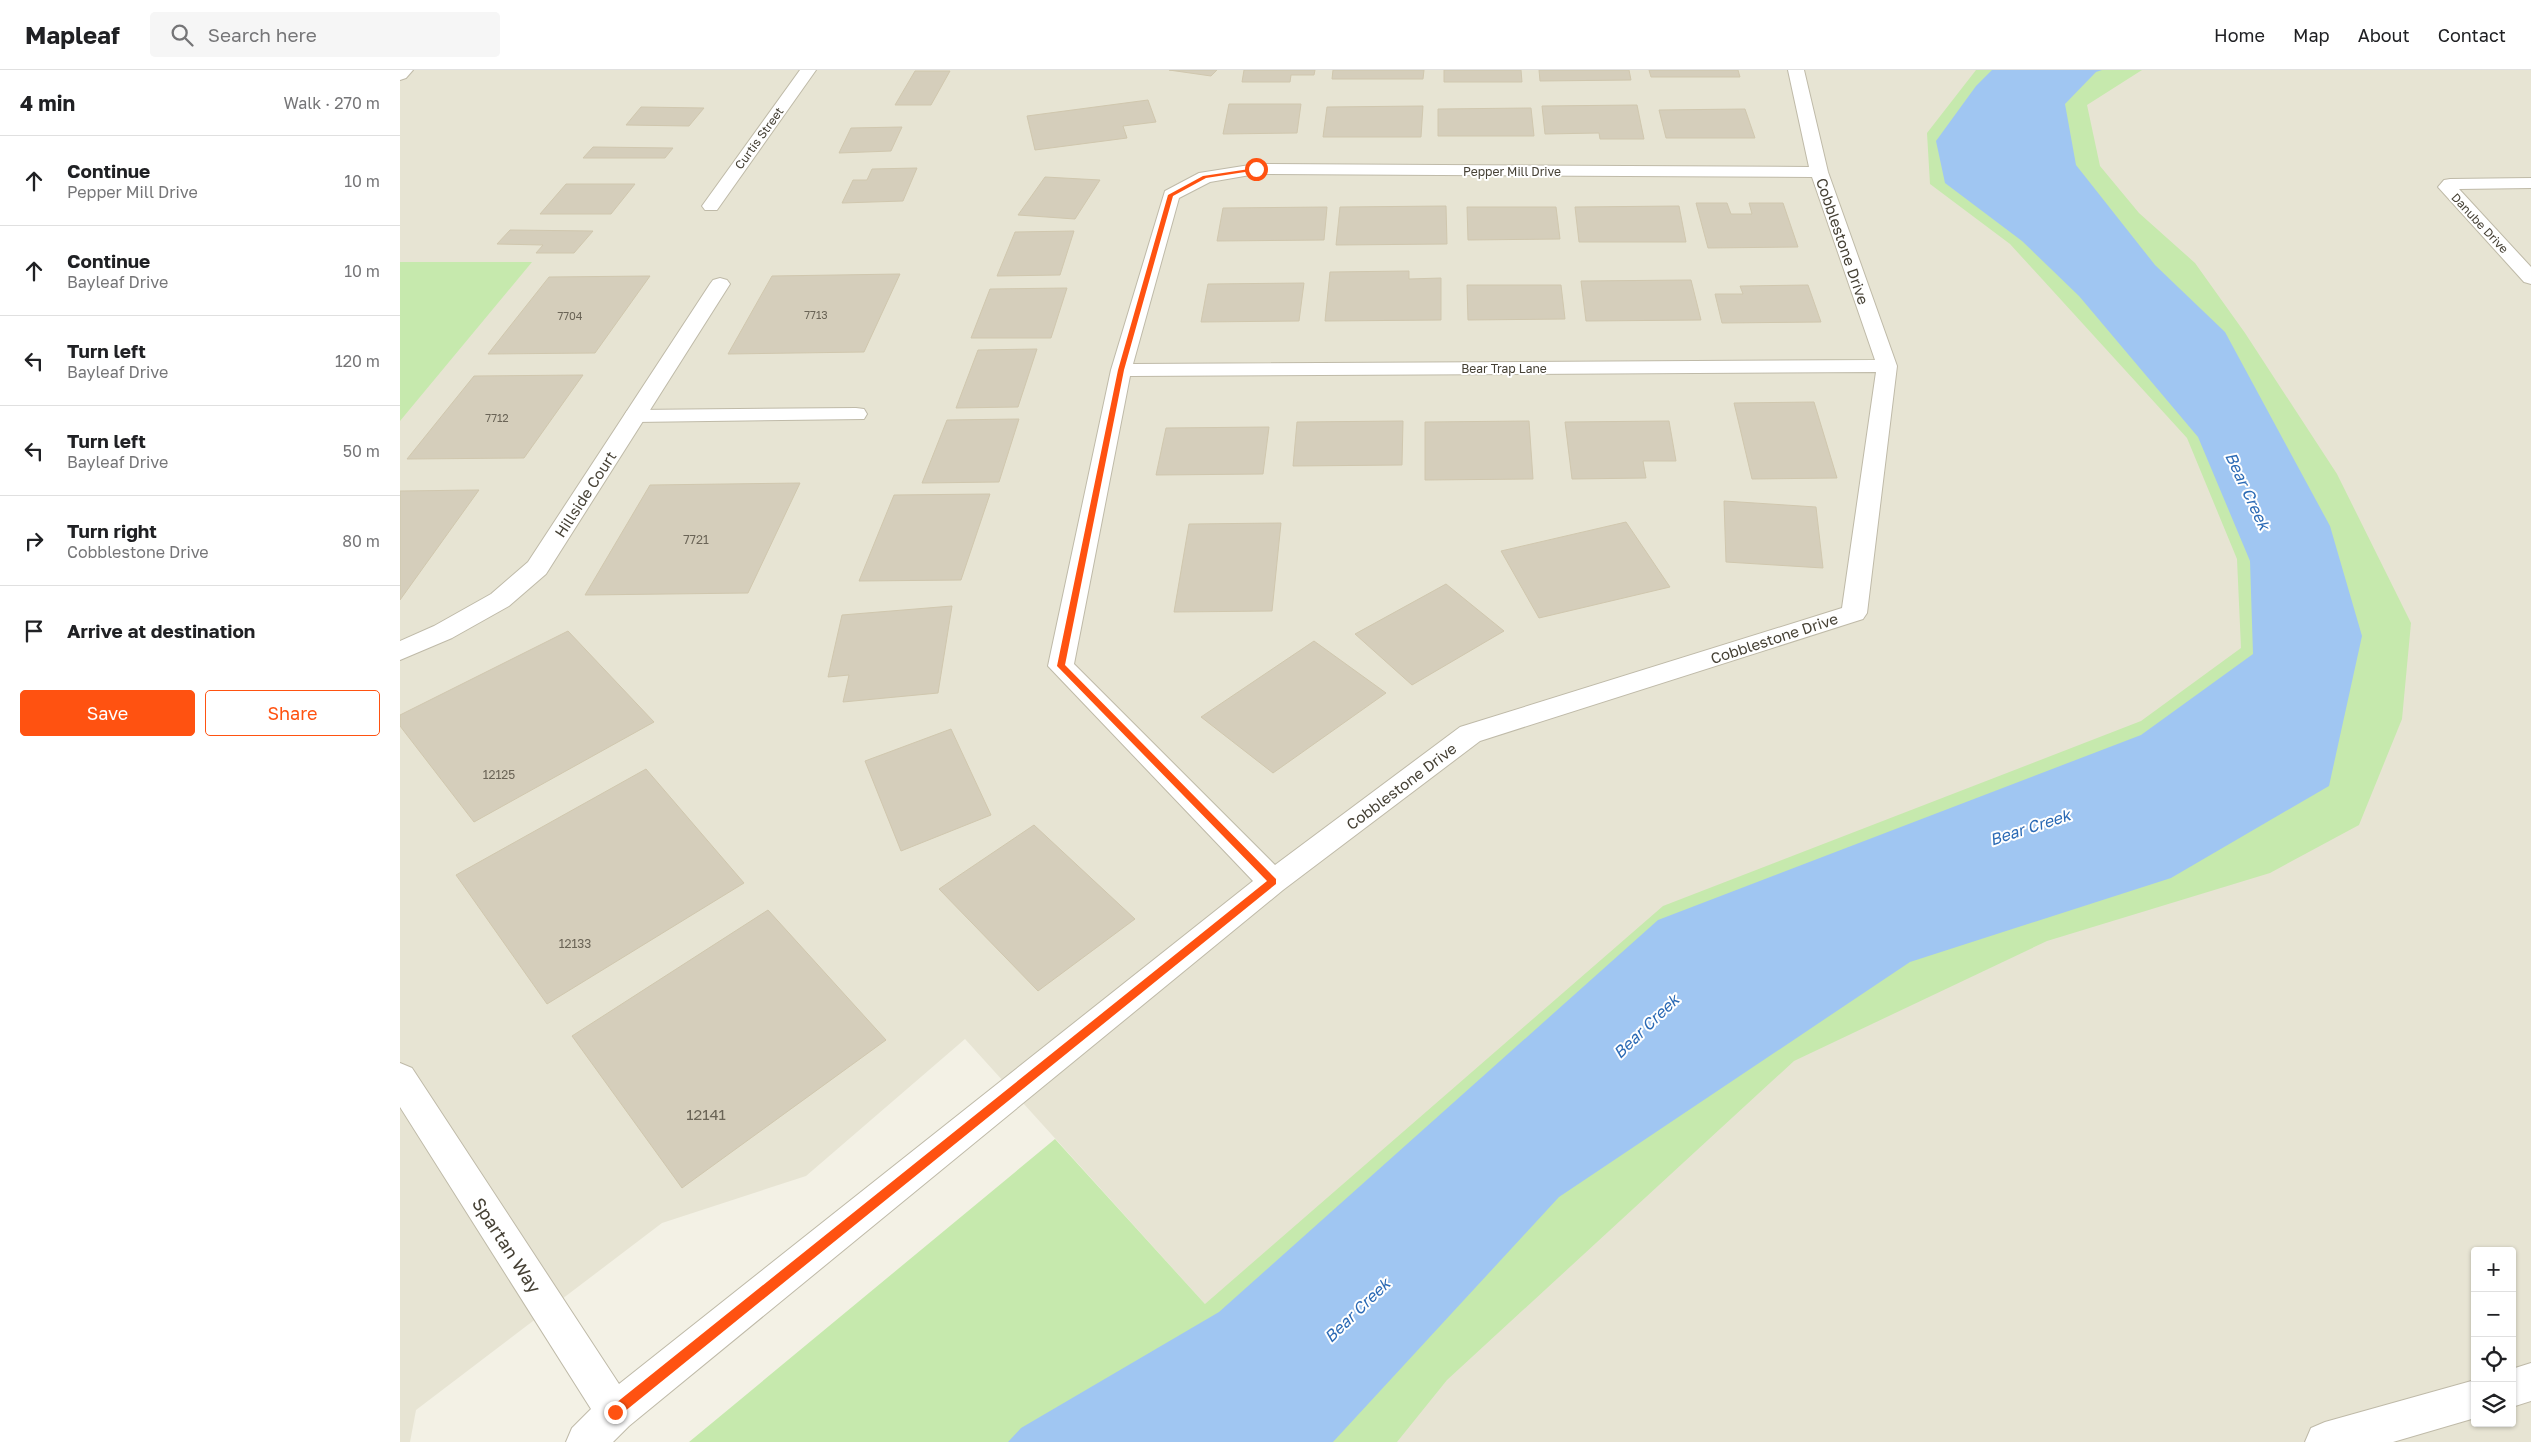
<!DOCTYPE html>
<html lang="en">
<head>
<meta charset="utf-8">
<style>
	:root { --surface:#fff; --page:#f6f6f6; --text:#202124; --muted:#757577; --line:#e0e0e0; --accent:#ff5211 }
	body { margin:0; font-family:"Golos Text",sans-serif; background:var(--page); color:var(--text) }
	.controls { position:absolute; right:15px; bottom:15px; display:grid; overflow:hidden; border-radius:5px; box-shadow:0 1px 4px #0004 }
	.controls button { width:45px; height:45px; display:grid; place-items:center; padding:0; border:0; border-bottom:1px solid var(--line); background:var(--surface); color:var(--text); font:25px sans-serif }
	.stop { position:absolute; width:15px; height:15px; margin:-11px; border:4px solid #ff5211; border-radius:50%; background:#fff }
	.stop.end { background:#ff5211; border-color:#fff; box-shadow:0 1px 5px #0008 }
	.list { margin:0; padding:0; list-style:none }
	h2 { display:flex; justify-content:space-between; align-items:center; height:65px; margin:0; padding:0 20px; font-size:21px }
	h2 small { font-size:16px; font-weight:400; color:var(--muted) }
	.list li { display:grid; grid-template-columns:32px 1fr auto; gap:15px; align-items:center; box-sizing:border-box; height:90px; padding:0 20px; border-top:1px solid var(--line) }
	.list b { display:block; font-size:19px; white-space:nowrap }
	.list p { margin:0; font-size:16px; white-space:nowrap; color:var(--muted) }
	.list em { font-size:16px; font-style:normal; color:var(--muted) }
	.actions { display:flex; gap:10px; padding:15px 20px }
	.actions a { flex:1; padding:11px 0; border:1px solid var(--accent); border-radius:5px; text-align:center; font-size:18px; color:var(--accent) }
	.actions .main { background:var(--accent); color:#fff }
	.icon { flex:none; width:28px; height:28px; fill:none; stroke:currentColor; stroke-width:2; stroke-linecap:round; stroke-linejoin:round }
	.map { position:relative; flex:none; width:2131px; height:1372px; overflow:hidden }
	header { display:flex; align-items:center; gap:30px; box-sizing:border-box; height:70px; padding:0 25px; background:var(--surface); border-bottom:1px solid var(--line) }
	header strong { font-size:24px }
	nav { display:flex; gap:28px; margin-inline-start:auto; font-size:18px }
	.search { width:350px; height:45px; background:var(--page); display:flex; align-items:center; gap:12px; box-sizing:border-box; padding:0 18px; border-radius:5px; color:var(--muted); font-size:19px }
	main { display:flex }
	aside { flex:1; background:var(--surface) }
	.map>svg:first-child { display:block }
	.residential { fill:#e7e4d3; fill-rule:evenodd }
	.green { fill:#c6e9ad }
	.water { fill:#a0c6f2 }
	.building { fill:#d5cebb; stroke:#d0c7ae }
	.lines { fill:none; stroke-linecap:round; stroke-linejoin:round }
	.lane-casing { stroke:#bfbaa8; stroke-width:2 }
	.street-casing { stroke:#bfbaa8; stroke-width:2 }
	.lane { fill:#fff; fill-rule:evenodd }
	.street { fill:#fff; fill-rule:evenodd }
	.route { fill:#ff5211 }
	.labels { text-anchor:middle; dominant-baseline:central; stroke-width:4; stroke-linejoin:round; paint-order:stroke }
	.far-number-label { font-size:11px; fill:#6a6456 }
	.far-street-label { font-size:12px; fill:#464135; stroke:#fff }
	.number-label { font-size:12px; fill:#6a6456 }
	.street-label { font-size:15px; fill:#464135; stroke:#fff }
	.near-number-label { font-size:15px; fill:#6a6456 }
	.water-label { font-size:16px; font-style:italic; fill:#2b6ab5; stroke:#fff }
	.near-street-label { font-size:18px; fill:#464135; stroke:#fff }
</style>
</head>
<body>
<header>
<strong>Mapleaf</strong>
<div class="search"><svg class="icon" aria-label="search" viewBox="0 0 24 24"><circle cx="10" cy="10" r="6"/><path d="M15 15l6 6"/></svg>Search here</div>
<nav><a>Home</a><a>Map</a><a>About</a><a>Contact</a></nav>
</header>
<main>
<aside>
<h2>4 min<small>Walk · 270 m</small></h2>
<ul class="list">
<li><svg class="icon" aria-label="ahead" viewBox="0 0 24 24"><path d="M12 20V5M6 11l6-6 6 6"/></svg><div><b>Continue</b><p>Pepper Mill Drive</p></div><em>10 m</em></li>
<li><svg class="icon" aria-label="ahead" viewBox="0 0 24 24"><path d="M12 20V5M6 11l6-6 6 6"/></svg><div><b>Continue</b><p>Bayleaf Drive</p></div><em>10 m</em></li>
<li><svg class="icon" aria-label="left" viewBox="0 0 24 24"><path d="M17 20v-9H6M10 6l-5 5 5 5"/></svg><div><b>Turn left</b><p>Bayleaf Drive</p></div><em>120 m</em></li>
<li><svg class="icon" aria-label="left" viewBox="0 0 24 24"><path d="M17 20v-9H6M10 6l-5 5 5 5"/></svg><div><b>Turn left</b><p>Bayleaf Drive</p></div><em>50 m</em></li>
<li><svg class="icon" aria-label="right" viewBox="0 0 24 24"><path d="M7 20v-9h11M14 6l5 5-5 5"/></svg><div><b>Turn right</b><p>Cobblestone Drive</p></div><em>80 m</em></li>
<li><svg class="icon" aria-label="arrive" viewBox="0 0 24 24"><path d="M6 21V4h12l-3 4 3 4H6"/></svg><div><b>Arrive at destination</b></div></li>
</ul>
<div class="actions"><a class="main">Save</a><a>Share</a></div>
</aside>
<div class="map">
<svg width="2131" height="1372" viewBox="0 0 2131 1372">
	<rect width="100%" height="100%" fill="#f3f1e5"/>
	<!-- residential -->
	<path class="residential" d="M0,0H2131V1372H895L805,1234L565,969L406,1106L262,1153L16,1340L10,1372H0ZM2075,1181H2112V1353H2075Z"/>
	<!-- green -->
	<path class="green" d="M1576,0H1742L1687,35L1700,96L1739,143L1795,193L1845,263L1937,404L2011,553L2002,649L1959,755L1870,803L1647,871L1394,991L1047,1310L997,1372H289L655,1069L805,1234L1263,836L1741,651L1841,578L1837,489L1787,368L1610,174L1530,114L1527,63Z
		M0,192H132L0,351Z"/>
	<!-- water -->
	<path class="water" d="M1592,0H1702L1696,2L1665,34L1676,95L1755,195L1825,262L1930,456L1962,566L1929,716L1771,808L1510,892L1159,1127L933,1372H608L621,1358L819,1242L1258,850L1741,665L1853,584L1850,491L1798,367L1679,226L1622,171L1545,113L1536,71L1576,16Z"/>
	<!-- building -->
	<path class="building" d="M769,0H817L811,6Z
		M844,0H915L914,5H891L890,12H842Z
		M933,0H1024L1023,9H932Z
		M1044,0H1121L1122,12H1044Z
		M1139,0H1229L1231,10L1140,11Z
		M1249,0H1338L1340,7H1251Z
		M515,1H550L531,35H495Z
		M748,30L756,52L723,56L727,68L635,80L627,46Z
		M829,34H901L897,63L823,64Z
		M1237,35L1244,69H1200L1199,63L1145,64L1142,36Z
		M1023,36L1021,67H923L927,37Z
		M241,37L304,38L289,56L226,55Z
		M1131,38L1134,66H1038V39Z
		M1345,39L1355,68H1266L1259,40Z
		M502,57L491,81L439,83L451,58Z
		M193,77L273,78L265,88H183Z
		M517,98L503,131L442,133L453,110H467L472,99Z
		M645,107L700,110L675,149L618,145Z
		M166,114H235L211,144H140Z
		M1296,133H1327L1331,144H1352L1349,133H1383L1398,177L1308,178Z
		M1046,136L1047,174L936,175L940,137Z
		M1279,136L1286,172H1179L1175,137Z
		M927,137L924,170L817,171L823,138Z
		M1067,137H1156L1160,169L1068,170Z
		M110,160L193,161L174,183H136L143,175L97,174Z
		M674,161L660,205L597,206L615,162Z
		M1009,201V209L1041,208V250L925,251L930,202Z
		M500,204L464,282L328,284L372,206Z
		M250,206L195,283L88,284L149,207Z
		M1291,210L1301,250L1186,251L1181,211Z
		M904,213L899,251L801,252L808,214Z
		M1067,215H1161L1165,249L1068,250Z
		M1408,215L1421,252L1322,253L1315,224H1343L1340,216Z
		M667,218L651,268H571L590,219Z
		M637,279L618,337L556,338L578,280Z
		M183,305L124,388L7,389L74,306Z
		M1414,332L1437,408L1352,409L1334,333Z
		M619,349L599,412L522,413L547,350Z
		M1003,351L1002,395L893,396L897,352Z
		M1129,351L1133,409L1025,410V352Z
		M1269,351L1276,391H1243L1246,408L1172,409L1165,352Z
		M869,357L863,404L756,405L766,358Z
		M400,413L348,523L185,525L250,415Z
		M79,420L0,530V421Z
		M590,424L561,510L459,511L494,425Z
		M1324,431L1416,437L1423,498L1326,492Z
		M1226,452L1270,517L1139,548L1101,481Z
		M881,453L872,541L774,542L789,454Z
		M1046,514L1104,561L1012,615L955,564Z
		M552,536L538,623L443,632L449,605L428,607L442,545Z
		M168,561L254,652L74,752L0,656V645Z
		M914,571L986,623L873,703L801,647Z
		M551,659L591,745L501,781L465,691Z
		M246,699L344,813L147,934L56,805Z
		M634,755L735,849L638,921L539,819Z
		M368,840L486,970L282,1118L172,966Z"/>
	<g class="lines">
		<!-- lane casing -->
		<g class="lane-casing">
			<path id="lane" d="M456,338L464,339L467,344L464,349L235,352L227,351L224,346L227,341L235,340Z"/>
		</g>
		<!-- street casing -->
		<g class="street-casing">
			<path id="street" d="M0,0H13L6,8L0,10Z
				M400,0H416L317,140H305L302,136Z
				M1388,0H1404L1428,102L1497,296L1467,543L1463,549L1080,671L883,820L229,1356L213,1372H166L172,1358L191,1339L0,1037V993L12,998L219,1314L853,811L648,596L711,300L765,121L799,103L856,94L1409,97ZM856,104L1412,107L1475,290L733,294L779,128L810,112ZM1476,302L1442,538L1060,657L875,795L674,594L730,306Z
				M2131,108V118L2059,119L2131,197V214L2124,212L2038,117L2044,110L2050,109Z
				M320,208L327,210L330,214L146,504L109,536L52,568L0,590V571L34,556L91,524L128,492L310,214L313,210Z
				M2131,1293V1331L2112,1337V1299Z
				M2075,1310V1348L1993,1372H1905L1911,1358L1925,1352Z"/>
		</g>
		<!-- lane -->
		<use href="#lane" class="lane"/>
		<!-- street -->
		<use href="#street" class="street"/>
	</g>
	<!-- route -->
	<path class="route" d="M856,98L858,100L806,108L773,126L724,300L665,595L876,809V814L219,1346H211V1337L867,811L657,596L718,300L768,125L803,106Z"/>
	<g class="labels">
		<!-- far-number labels -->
		<g class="far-number-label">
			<text x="416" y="244">7713</text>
			<text x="170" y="245">7704</text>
			<text x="97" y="347">7712</text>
		</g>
		<!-- far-street labels -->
		<g class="far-street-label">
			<text transform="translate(359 68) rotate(-54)">Curtis Street</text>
			<text x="1112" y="101">Pepper Mill Drive</text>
			<text transform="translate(2080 153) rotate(47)">Danube Drive</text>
			<text x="1104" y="298">Bear Trap Lane</text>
		</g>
		<!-- number labels -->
		<g class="number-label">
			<text x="296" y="469">7721</text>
			<text x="99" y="704">12125</text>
			<text x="175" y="873">12133</text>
		</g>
		<!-- street labels -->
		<g class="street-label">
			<text transform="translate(1443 171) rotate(71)">Cobblestone Drive</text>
			<text transform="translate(185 424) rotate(-57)">Hillside Court</text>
			<text transform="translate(1374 568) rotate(-18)">Cobblestone Drive</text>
			<text transform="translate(1001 716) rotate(-37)">Cobblestone Drive</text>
		</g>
		<!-- near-number labels -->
		<g class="near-number-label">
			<text x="306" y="1044">12141</text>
		</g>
		<!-- water labels -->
		<g class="water-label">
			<text transform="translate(1848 421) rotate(65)">Bear Creek</text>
			<text transform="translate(1630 757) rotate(-18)">Bear Creek</text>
			<text transform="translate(1246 956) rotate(-44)">Bear Creek</text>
			<text transform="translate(957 1240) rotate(-44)">Bear Creek</text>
		</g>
		<!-- near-street labels -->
		<g class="near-street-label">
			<text transform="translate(107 1175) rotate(57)">Spartan Way</text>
		</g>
	</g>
</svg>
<div class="controls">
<button>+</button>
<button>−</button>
<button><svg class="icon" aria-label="locate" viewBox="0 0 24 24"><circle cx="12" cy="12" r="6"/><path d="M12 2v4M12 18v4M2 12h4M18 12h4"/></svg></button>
<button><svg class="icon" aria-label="layers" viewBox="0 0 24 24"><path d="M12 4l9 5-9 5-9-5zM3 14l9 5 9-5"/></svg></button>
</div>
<div class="stop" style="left:856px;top:99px"></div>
<div class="stop end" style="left:215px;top:1342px"></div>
</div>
</main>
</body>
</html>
